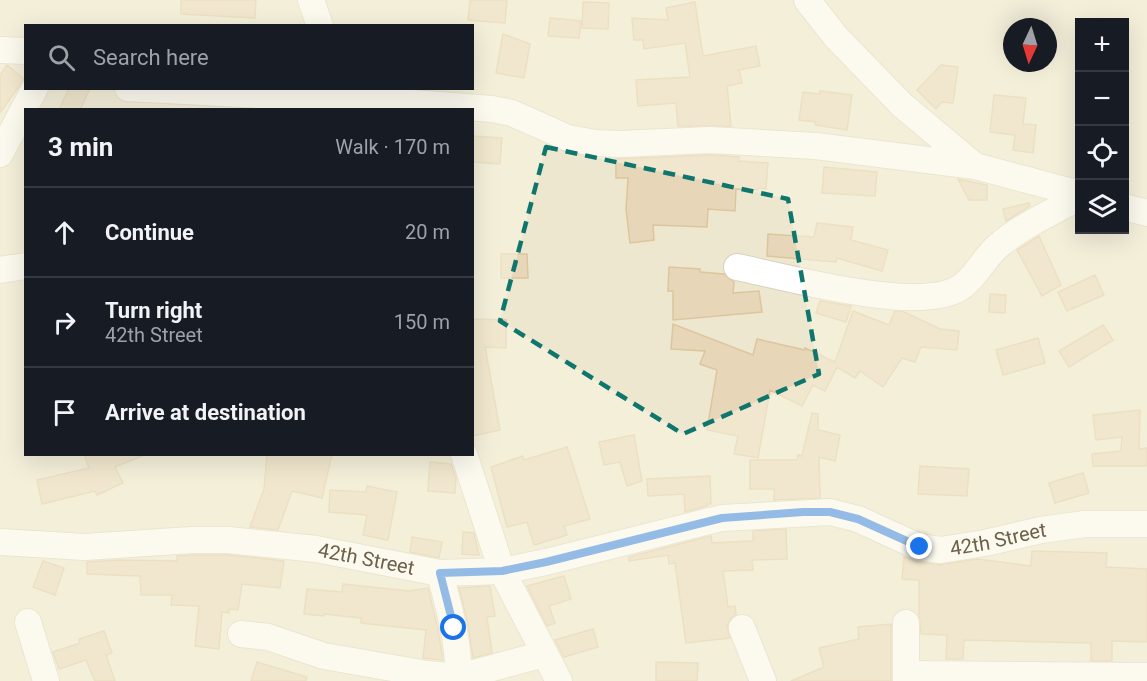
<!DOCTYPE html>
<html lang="en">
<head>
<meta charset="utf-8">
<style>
	:root { --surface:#171b24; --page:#242831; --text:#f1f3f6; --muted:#9ea1a6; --line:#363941 }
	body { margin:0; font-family:Roboto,sans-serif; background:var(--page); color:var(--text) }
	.controls { position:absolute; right:18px; top:18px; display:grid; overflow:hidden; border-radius:0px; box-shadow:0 6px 24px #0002 }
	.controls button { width:54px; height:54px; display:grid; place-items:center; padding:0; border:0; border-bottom:2px solid var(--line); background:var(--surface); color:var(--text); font:30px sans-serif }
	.compass { position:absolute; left:1003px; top:18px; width:54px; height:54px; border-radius:50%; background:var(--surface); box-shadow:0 6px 24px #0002; rotate:184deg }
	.stop { position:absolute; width:18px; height:18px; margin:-14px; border:4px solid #1a73e8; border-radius:50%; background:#fff }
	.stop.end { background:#1a73e8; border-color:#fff; box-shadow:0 2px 6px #0008 }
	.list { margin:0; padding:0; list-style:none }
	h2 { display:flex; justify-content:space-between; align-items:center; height:78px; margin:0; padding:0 24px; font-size:26px }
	h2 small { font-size:20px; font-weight:400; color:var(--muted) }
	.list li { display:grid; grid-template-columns:39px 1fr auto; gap:18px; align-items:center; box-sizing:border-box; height:90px; padding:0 24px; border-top:2px solid var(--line) }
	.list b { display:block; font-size:22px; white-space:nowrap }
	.list p { margin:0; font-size:20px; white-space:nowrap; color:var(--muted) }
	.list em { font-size:20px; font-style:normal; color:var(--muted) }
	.icon { flex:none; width:33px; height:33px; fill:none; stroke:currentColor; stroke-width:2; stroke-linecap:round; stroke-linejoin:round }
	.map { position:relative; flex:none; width:1147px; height:681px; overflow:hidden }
	.search { position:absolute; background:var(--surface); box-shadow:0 6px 24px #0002; left:24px; top:24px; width:450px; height:66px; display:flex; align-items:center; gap:15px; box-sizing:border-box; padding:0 21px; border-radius:0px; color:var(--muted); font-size:22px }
	.panel { position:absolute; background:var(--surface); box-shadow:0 6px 24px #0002; left:24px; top:108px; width:450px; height:348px; border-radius:0px }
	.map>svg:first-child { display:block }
	.residential { fill:#ede7cf; fill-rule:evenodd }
	.building { fill:#e7d6b7; stroke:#dcc69e; stroke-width:1.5 }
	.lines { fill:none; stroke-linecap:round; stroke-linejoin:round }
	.minor-casing { stroke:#d9d2bc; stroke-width:28 }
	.minor { stroke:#fff; stroke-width:26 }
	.route { stroke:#1a73e8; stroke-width:8 }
	.marked { fill:none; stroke:#0f766e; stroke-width:4.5; stroke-dasharray:12 8; stroke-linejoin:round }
	.labels { text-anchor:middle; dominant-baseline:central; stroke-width:4.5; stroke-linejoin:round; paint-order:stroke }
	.street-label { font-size:20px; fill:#6d604b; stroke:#fdfae7 }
</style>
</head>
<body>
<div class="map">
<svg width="1147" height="681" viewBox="0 0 1147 681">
	<rect width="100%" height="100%" fill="#f9f6e1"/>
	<!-- residential -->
	<path class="residential" d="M0,0H1147V681H0ZM1080,22H1124V230H1080ZM26,26H472V88H26ZM1012,27H1048V63H1012ZM26,110H472V454H26Z"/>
	<!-- building -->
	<path class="building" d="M181,0H256L255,18L181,14Z
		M470,0H507L505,23L468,20Z
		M583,2L609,3L608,29L582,28Z
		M695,2L703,56L756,46L760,66L739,70L742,83L727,86L731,126H678L676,103L638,106L636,80L690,77L685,43L644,49L643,40H634L632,18L668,20L666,8Z
		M550,18L581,21L579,38L548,36Z
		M503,34L530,44L524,78L496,73Z
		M7,65L24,79L0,113V75Z
		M941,65L958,67L953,103L942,102L936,109L917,90Z
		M69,88H90L80,110H59Z
		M820,91L852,95L847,130L815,125L816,122L799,120L803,92L820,94Z
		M994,95L1026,98L1023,124L1036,125L1033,153L1013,150L1015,135L990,132Z
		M472,136L502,138L500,164L472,162Z
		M710,155L739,157V161L768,163L766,189L758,188V190L736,189L735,211L708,209L707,227L653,225L654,240L630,243L626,209L628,178H616V159Z
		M824,167L877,172L875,196L822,193Z
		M958,179L987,185V200H969Z
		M1029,203L1030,206L1006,221L1003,209Z
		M817,223L853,227L851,240L888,250L882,271L837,258L836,262L767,256L768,234L814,237Z
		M1039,236L1061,285L1042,296L1017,250Z
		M501,254H527L528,278H501Z
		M669,267L700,269V272L724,274L734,282L733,293L759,291L762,312L673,320V291H668Z
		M1095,275L1104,295L1067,311L1058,292Z
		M990,294L1006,295L1005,313L989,312Z
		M820,301L851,306L846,322L816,313Z
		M853,311L889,325L895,311H902L940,329L959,331L957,350L921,347L915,362L902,358L883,387L860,371L855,378L837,367L825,391L813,385L802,406L770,390L758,458L734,454L738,436L707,430L717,370L700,364L705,351L671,349L673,324L753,355L757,339L805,350V348L835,362Z
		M472,319L506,320V348L485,347L500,430L472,436Z
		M1103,325L1113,340L1069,367L1059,351Z
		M1038,338L1045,363L1003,375L996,350Z
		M1140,410L1139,449L1147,448V466H1093L1092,454L1121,451L1122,437L1096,440L1093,415Z
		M812,413L818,414V430L840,435L835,461L819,457L820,498L774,500V489H750V460H797L798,455L802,456Z
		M634,435L642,481L627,486L620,462L604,465L599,442Z
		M567,447L590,519L564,526L567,535L534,545L527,522L507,527L491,467L523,456L524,460Z
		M84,454L144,455L115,467L123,483L97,495L95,491L42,504L37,480L89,468Z
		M267,454H332L322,498L292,491L278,530L250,527L264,489Z
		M430,462L451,464L456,478L455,493L428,491Z
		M920,466L969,469L967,496L918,494Z
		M1083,473L1089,493L1055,503L1049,483Z
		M710,476L711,504H707V506L685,512L684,494L648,496L647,479Z
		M367,486L397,492L388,540L363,535L367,515L329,512L330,490L366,492Z
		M786,529L787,559L752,560L753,570L723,571L728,607L735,606L736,614L731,618L727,625L730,638L686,643L675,563L669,564L668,555L629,561V557L711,536L712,543L753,541V531Z
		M463,532L474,533L479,555L462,554Z
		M412,537L442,542L439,558L410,552Z
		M1032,551L1107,553L1106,567L1147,569V642L1112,641V661H1091V643L964,640L963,659H946L947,635L921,634L919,615V580L902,579L904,557L917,562L939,565L977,559L1031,566Z
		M192,555H227L284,561L280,588L242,584L238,610L229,609V613L222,612L219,649L195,646L199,606L171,605L172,595H141L140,576L87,574V562L120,560L177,561V556Z
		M43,561L64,568L55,595L33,587Z
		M564,576L571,599L549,606L555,623L547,626L527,586Z
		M343,584L409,591L428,588L438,630L443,660L423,658L426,630L361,623V618L324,614V616L304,614L307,589L342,592Z
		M490,586L495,616L487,617L492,653L473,658L468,624L459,588Z
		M891,624V681H791L824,667L819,648L859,639L858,627Z
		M593,629L598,647L564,657L555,640Z
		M104,631L112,653L106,655L115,681H95L86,660L59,669L53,652L80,643L79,639Z
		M257,662L307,677L306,681H251Z
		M656,662L698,663L697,681H656Z"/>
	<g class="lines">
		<!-- minor casing -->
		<g class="minor-casing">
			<g id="minor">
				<path d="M311,0L320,26"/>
				<path d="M807,0L836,37L902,105L975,166L1080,194"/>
				<path d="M0,50L26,51"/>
				<path d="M128,88L412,103L492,109L512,113L568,138L595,143L620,144L710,140L816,146L975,166"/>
				<path d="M0,154L35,88"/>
				<path d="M1124,207L1147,213"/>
				<path d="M737,267C786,277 921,315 961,287C976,277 984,258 998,246C1021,226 1053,212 1080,197"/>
				<path d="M0,270L26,266"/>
				<path d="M464,454L502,571L559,681"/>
				<path id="s1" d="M0,542L85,547L192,540H228L316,549L440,573L502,571L546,562L722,518L830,512L858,519L919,547L941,550L985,543L1041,530L1085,524H1147"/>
				<path d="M440,573C449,609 460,644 458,681"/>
				<path d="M28,622L46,681"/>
				<path d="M906,623V681"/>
				<path d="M742,628L763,681"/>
				<path d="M241,634L268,637L324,656L427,674L459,677L544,654"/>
				<path d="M907,674L1147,676"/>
			</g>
		</g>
		<!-- minor -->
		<use href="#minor" class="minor"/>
	</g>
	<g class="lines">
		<!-- route -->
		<path class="route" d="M454,628L440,573L502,571L546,562L722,518L803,512H830L858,519L920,547"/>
	</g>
	<!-- marked area -->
	<path d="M0 0H1147V681H0ZM546,147L788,199L819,374L683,434L500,321Z" fill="#f9f6e1" fill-opacity=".55" fill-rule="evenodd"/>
	<path class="marked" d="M546,147L788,199L819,374L683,434L500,321Z"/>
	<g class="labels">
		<!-- street labels -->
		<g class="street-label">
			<text stroke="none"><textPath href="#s1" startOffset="1016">42th Street</textPath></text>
			<text stroke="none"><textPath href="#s1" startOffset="368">42th Street</textPath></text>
		</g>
	</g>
</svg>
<div class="controls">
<button>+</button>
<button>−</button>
<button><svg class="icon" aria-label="locate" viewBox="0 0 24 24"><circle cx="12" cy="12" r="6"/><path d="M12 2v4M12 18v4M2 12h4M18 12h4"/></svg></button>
<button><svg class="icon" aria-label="layers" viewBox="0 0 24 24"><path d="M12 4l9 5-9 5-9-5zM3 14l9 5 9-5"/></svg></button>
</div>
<svg class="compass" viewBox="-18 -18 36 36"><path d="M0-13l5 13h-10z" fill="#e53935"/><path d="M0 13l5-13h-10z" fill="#9ea1a6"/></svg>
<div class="stop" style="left:454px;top:628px"></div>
<div class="stop end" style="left:920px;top:547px"></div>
<div class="search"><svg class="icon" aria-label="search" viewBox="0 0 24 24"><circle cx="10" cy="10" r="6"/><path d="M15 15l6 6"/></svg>Search here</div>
<section class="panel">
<h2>3 min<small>Walk · 170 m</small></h2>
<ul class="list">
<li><svg class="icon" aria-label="ahead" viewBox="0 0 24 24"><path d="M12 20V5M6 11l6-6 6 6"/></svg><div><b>Continue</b></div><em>20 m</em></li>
<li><svg class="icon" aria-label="right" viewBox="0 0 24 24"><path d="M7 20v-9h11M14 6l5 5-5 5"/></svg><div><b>Turn right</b><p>42th Street</p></div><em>150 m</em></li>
<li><svg class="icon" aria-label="arrive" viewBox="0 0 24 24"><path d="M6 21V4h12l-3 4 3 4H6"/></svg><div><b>Arrive at destination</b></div></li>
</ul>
</section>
</div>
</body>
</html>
